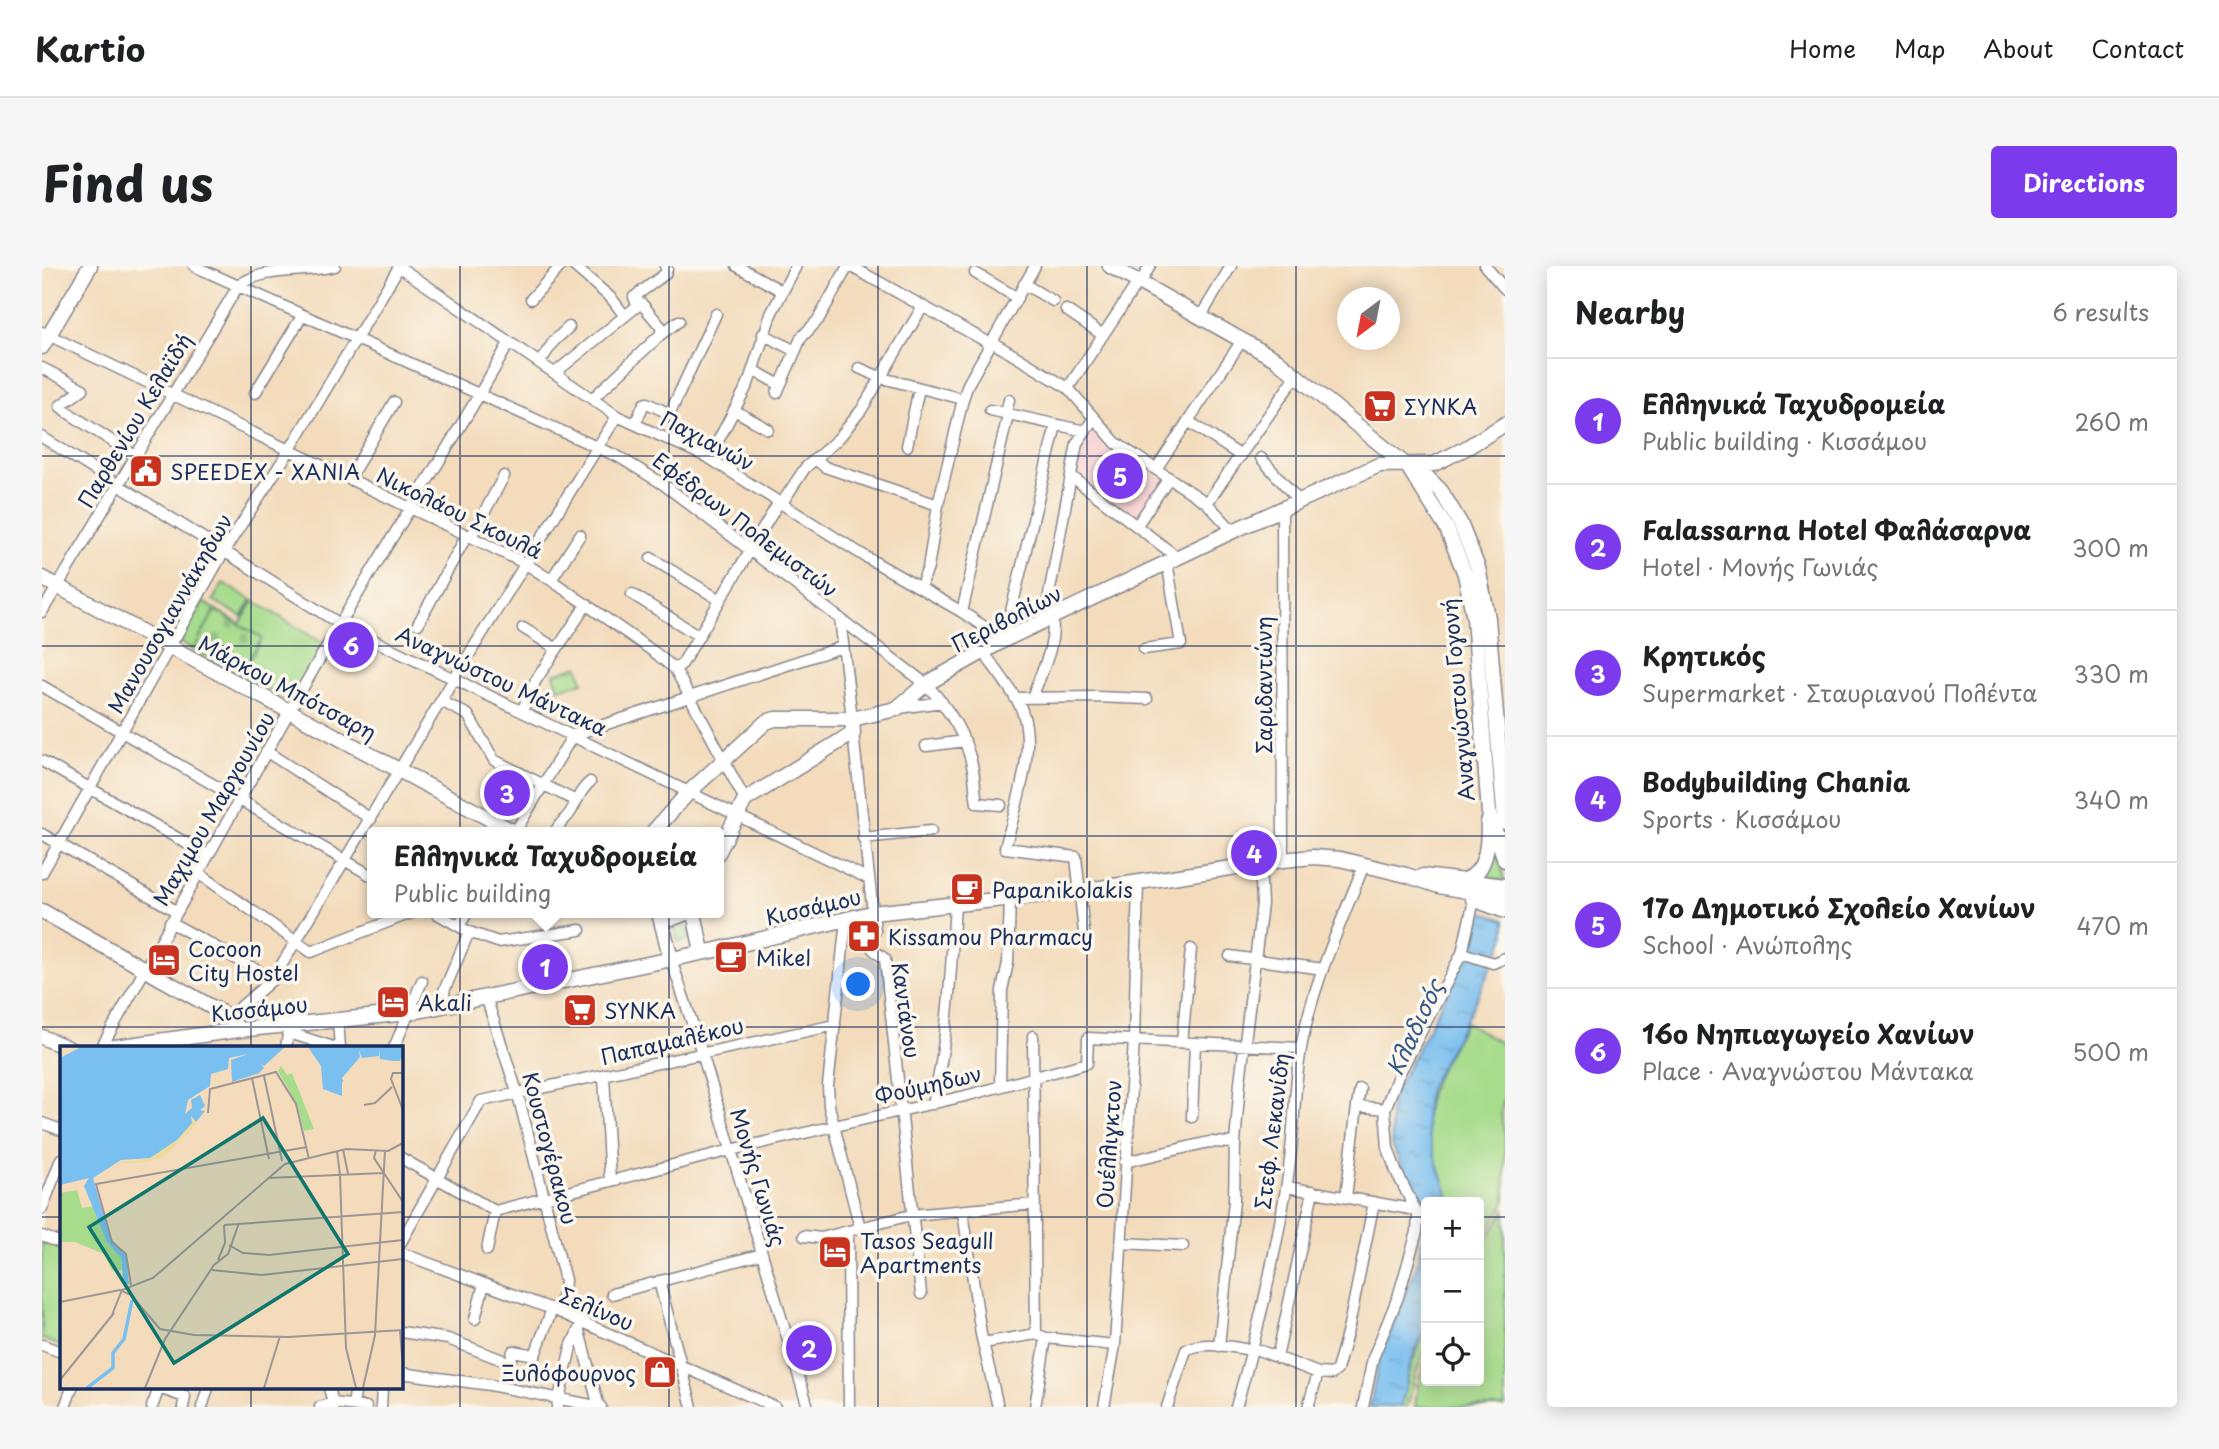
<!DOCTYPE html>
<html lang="en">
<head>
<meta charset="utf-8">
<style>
	:root { --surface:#fff; --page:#f6f6f6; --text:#202124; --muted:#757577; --line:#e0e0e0; --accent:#7c3aed }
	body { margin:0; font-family:"Playpen Sans",sans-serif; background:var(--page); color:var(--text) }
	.controls { position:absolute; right:21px; bottom:21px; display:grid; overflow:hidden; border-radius:7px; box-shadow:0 4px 18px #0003 }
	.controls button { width:63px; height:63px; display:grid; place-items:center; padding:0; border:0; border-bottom:2px solid var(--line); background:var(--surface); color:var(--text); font:35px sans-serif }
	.compass { position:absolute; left:1295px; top:21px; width:63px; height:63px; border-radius:50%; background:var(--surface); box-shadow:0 4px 18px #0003; rotate:212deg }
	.you { position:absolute; left:817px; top:719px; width:24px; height:24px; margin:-18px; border:5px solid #fff; border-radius:50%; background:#1a73e8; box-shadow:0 0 0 10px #1a73e833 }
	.badge { display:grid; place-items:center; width:46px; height:46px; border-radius:50%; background:var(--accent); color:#fff; font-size:23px; font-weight:700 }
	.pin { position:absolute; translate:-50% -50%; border:4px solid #fff; box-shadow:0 2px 7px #0006 }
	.popup { position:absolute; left:325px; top:561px; width:357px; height:91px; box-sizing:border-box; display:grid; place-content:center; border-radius:7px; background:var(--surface); filter:drop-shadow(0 2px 5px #0005); font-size:23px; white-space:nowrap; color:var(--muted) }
	.popup b { font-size:26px; color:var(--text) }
	.popup::after { content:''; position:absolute; left:50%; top:100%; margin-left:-14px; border:14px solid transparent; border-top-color:var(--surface) }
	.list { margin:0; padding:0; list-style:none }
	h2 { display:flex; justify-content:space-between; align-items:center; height:91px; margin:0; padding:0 28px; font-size:30px }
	h2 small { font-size:23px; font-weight:400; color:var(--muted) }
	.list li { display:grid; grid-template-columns:46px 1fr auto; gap:21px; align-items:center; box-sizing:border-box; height:126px; padding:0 28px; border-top:2px solid var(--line) }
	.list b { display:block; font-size:26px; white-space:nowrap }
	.list p { margin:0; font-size:23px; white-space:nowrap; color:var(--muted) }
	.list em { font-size:23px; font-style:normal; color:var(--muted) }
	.icon { flex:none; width:38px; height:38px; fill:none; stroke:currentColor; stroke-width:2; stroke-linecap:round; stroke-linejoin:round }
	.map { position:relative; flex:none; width:1463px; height:1141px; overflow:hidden; border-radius:7px }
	header { display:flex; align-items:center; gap:42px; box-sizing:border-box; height:98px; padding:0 35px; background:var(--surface); border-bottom:2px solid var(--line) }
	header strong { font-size:33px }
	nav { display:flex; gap:38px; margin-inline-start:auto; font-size:24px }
	.intro { display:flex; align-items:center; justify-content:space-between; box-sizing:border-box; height:168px; padding:0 42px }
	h1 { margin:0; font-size:49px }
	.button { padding:18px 32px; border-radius:7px; background:var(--accent); color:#fff; font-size:24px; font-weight:700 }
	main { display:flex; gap:42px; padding:0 42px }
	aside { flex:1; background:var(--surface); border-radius:7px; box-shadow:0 4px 18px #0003 }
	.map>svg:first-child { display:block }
	.built { fill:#f7d0d0 }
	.green { fill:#a7dc8c; stroke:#618675; stroke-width:2 }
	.cemetery { fill:url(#cemetery-stones); stroke:#618675; stroke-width:2 }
	.water { fill:url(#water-ripples); stroke:#4a77a7; stroke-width:2 }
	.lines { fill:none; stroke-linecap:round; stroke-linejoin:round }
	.minor-casing { stroke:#87858c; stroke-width:13 }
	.major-casing { stroke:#87858c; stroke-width:17 }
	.minor { stroke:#fff; stroke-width:10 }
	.major { stroke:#fff; stroke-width:14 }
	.grid { fill:none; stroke:#1b2f5e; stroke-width:2; stroke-opacity:0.55 }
	.labels { text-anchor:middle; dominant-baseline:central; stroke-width:7; stroke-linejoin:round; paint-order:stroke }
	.poi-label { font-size:21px; fill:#1b2f5e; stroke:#fbf7ec; text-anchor:start }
	.street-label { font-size:21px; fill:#1b2f5e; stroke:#fbf7ec }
	.water-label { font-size:23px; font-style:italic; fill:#375a8a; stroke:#fbf7ec }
	.inset-river { fill:none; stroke:#79bff0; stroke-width:3.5 }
	.inset-road { fill:none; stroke:#9d9696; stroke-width:2 }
	.view { fill:#0f766e; fill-opacity:0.15; stroke:#0f766e; stroke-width:3.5 }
	.inset-edge { fill:none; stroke:#1b2f5e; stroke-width:3.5 }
</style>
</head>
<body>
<header>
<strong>Kartio</strong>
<nav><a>Home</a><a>Map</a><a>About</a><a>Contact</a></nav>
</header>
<div class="intro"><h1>Find us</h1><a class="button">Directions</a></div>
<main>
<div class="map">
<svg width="1463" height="1141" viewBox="0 0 1463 1141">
	<defs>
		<pattern id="cemetery-stones" width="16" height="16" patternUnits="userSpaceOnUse" patternTransform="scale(1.75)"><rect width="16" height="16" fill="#a7dc8c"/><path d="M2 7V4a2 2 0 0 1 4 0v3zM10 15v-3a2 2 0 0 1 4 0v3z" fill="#8fbd7b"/></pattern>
		<pattern id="water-ripples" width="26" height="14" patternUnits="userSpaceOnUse" patternTransform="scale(1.75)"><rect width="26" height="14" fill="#79bff0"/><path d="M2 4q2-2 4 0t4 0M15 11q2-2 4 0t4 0" fill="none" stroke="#629cc6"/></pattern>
	</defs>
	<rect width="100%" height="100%" fill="#fbf7ec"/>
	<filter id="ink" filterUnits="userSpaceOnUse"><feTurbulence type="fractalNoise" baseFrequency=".0143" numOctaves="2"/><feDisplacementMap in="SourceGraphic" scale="14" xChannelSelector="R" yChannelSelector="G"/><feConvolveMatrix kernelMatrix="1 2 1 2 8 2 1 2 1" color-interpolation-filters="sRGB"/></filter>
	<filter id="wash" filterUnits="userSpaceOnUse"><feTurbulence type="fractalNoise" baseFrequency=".00686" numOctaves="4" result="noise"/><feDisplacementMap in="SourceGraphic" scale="28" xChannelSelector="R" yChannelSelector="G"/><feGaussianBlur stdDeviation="1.57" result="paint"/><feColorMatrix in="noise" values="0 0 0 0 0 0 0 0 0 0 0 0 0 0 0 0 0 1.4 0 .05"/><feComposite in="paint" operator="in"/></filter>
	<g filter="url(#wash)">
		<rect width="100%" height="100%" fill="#f3dbbb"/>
		<!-- built -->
		<path class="built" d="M1050,163L1067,183L1070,181L1122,213L1095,252L1034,207L1039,179Z"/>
		<!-- green -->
		<path class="green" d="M181,317L210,334L200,351L171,334Z
			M212,335L282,378L249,437L198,409L220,372L174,345L151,384L138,376L161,336L198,358Z
			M536,400L541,416L517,423L512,408Z
			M1453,580L1463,615L1442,612L1446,605Z
			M642,659L645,662L648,673L636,676L633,663L637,659Z
			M1424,756L1463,780V831C1458,841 1459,857 1463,867V937L1437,978V936H1408C1404,913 1389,892 1385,868C1378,826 1405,792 1424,756Z
			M1463,944V1141H1373L1376,1118L1384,1093V1115H1437V986Z
			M0,975L19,982V1080L0,1073Z
			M1384,1063V1081L1374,1107L1365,1141H1359L1370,1097Z"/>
		<!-- cemetery -->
		<path class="cemetery" d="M173,344L220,372L198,409L177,398L175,401L169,398L170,394L151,384Z"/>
		<!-- water -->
		<path class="water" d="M1434,644L1463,654V671L1429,744L1387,822C1375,866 1398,895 1408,936H1384V1061L1369,1096L1359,1141H1328L1337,1093L1375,1000L1381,966L1378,940L1350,879L1348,846L1350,831L1424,691Z"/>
	</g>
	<g filter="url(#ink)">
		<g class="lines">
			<!-- minor casing -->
			<g class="minor-casing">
				<path id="minor" d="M152,0L577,191L621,218L884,418C907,443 925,470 931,504C933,515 933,526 935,537L959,539
					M356,0L575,150L667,192L824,291L920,346L962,374L1014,159
					M532,0L570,33L582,49
					M695,0L740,25
					M808,0L949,78
					M1443,0L1463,23
					M933,7L974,31
					M1098,17L1108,0
					M982,18L1011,35
					M489,33L519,0
					M595,39L592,31L623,8L625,3L623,0
					M1024,44L1061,69
					M1159,50L1189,0
					M0,66L429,271L484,298L509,314L612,386L633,403L703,534
					M721,68L753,85
					M950,76L1026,122L1074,177L1165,237L1191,265
					M498,96L512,75L527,61
					M0,102L41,123L18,140L25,146L93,190
					M817,102L840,112L921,133
					M711,104L738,119
					M514,106L599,37L620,62L618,69
					M1026,122L1096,16
					M213,127L260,50
					M735,127L759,72L776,54L806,0
					M550,133L618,69L637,55
					M692,144L726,163
					M948,144L1043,165
					M1146,155L1199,190
					M593,158L602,138L605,137L626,147L629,145L674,48
					M0,171L298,358L827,613
					M865,180L877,122
					M667,192L706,118L729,48L754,0
					M1219,192L1257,235
					M773,193L783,201L896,239
					M1114,203L1201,73
					M1029,210L1135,291
					M307,213L352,136
					M740,237L763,202L797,172L820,143L881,40
					M1165,237L1254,110
					M1240,244L1241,594
					M1095,259L1127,212
					M429,271L462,210
					M609,292L678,334
					M509,314L538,269
					M878,322L886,302L896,239L921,133L926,118L993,0
					M590,328L657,370
					M0,346L196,20C222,0 261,8 293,0
					M920,346L966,149L964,146L967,134
					M798,352L810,453
					M1002,356L1035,177L1052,152
					M376,358L425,269
					M481,362L515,383
					M1102,383L1139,378L1125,296
					M942,387C954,404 970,423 979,442C996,482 973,541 963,582L1034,591L1043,676
					M633,403L640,398L737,236
					M0,420L330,610
					M973,432L1054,431L1105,433
					M990,432C999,406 1015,379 1010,351
					M399,435L426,449L452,494L534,535
					M857,442L900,436
					M480,445L494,414L545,338
					M811,467L833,665C822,681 832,684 843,693L879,1028
					M531,469L800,381
					M884,480L923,475
					M225,486L329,553
					M0,495L165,589
					M473,566L531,469
					M513,566C517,558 523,554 528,547C535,536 537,525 548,516
					M0,568L134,645
					M821,572L889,565
					M155,606L269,686L369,647
					M0,607L182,285L247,185L357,1
					M394,647L427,666L456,676L538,664
					M804,654L786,820L787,840L818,962
					M128,656L231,713
					M417,660L425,647
					M1420,687L1451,697L1463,692
					M1188,690L1281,703
					M629,693L660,787L766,1141
					M444,731L476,829L523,1014L522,1026L515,1045
					M403,739L402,725L427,666
					M187,751L231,713L412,413L575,150
					M296,755L298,782
					M248,767L294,782
					M991,770L994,1068
					M1140,776L1149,683
					M59,782C139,641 215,498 298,358C353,264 414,172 467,77
					M244,782L247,761
					M352,782L380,715
					M562,810L568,915
					M958,821L960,724L966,697L968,633
					M891,838C906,772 909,705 913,638
					M1315,840L1318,823
					M1150,851L1153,777
					M0,857L19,864
					M359,892L453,945L689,884L923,830L1045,797L1046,772L1259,782
					M1083,896L1167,876L1193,877
					M1245,921L1374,944
					M1304,931L1315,840L1343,843
					M0,943L19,893
					M921,946L939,1068L956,1141
					M806,965L807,1141
					M0,970L19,977
					M762,970L779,972L869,949L993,938
					M359,976L439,835L793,759
					M1079,977L1141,980
					M445,984L453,945
					M359,987L515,1045L733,1141
					M617,1015L650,1141
					M570,1028L720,988
					M433,1053L442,1018
					M537,1065L557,1141
					M359,1066L406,1073L468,1097L471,1085L493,1089L510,1043
					M941,1077L994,1068L1004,1072L1073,1079
					M0,1079L19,1086
					M1177,1080L1192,935L1193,877L1198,816L1220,638L1218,598
					M1211,1082L1276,1107L1290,1108L1295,1104L1307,1060L1332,936
					M1235,1092L1271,925
					M359,1107L448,1119L559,1141
					M117,1122L143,1131L141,1141
					M287,1122L292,1141
					M311,1138L314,1122
					M23,1141L30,1122
					M110,1141L117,1122
					M160,1141L166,1122
					M278,1141L291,1137L324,1141
					M339,1141L340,1122
					M515,1141L529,1081L540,1056
					M993,1141L1004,1072
					M1062,1141L1073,1079L1092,774L1096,616
					M1125,1141L1144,1084C1162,1074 1192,1082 1211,1084
					M1194,1141C1215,1070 1232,996 1244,923C1254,869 1250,813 1264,759C1277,704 1301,652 1322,599
					M1266,1141L1276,1107
					M1321,1141L1331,1092L1356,1031L1375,966L1376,949L1354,905L1346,882L1343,843L1356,810L1420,687L1432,634"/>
			</g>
			<!-- major casing -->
			<g class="major-casing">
				<path id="major" d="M1068,0L1235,94L1365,200L1385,211L1399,225L1418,257L1436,302L1446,352L1463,556
					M0,81L48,0
					M1368,204L1405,263L1423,308L1432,352L1447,547L1463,594
					M0,312L472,566
					M611,566L646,527L724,456L733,453H810L854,443L884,418L962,374L1191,265L1337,199L1392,198L1424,182L1463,158
					M676,587L703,534L811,467L810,453
					M1381,610L1463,620
					M1423,614C1446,606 1446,576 1446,556
					M1431,633L1463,645
					M0,645L187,751L197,764
					M616,647L631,652L644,647
					M617,647L629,693
					M652,647L660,686
					M0,771L26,782
					M65,782L197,764L366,747L674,684L830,647L1039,625L1241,594L1271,591L1298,593L1364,609L1397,620L1463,632"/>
			</g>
			<!-- minor -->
			<use href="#minor" class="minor"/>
			<!-- major -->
			<use href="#major" class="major"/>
		</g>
	</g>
	<!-- grid -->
	<path class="grid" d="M209,0V782M418,0V1141M627,0V1141M836,0V1141M1045,0V1141M1254,0V1141M0,190H1463M0,380H1463M0,570H1463M0,761H1463M0,951H19M359,951H1384M1437,951H1463M209,1122V1141"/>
	<!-- icons -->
	<defs>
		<g id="supermarket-square" transform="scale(1.75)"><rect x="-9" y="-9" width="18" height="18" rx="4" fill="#c8321e" stroke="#fbf7ec"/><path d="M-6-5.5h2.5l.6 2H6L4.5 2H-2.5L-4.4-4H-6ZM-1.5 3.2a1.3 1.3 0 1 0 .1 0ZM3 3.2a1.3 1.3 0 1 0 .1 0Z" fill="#fff"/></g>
		<g id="civic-square" transform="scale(1.75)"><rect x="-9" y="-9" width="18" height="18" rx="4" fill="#c8321e" stroke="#fbf7ec"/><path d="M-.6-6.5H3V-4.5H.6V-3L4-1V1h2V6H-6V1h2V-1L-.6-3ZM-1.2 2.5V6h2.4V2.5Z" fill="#fff"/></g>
		<g id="cafe-square" transform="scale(1.75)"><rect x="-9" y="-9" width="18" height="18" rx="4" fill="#c8321e" stroke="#fbf7ec"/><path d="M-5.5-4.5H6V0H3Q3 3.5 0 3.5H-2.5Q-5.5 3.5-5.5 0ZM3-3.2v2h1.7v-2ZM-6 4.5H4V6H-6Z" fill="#fff"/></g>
		<g id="pharmacy-square" transform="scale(1.75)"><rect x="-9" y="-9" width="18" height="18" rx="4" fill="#c8321e" stroke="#fbf7ec"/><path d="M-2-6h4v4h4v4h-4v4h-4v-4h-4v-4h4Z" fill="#fff"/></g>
		<g id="hotel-square" transform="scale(1.75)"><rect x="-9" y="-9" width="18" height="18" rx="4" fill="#c8321e" stroke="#fbf7ec"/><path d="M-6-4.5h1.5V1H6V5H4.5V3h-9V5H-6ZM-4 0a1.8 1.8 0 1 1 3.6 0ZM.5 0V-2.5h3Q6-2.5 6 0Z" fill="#fff"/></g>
		<g id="shop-square" transform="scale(1.75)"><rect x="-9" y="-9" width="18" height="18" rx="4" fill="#c8321e" stroke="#fbf7ec"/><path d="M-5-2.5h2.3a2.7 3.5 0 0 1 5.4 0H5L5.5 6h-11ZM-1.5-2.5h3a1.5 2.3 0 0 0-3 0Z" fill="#fff"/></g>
	</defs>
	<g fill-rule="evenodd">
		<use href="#supermarket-square" x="1338" y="140"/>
		<use href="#civic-square" x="104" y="205"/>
		<use href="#cafe-square" x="925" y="623"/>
		<use href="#pharmacy-square" x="822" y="670"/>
		<use href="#cafe-square" x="689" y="691"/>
		<use href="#hotel-square" x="122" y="694"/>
		<use href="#hotel-square" x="351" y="736"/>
		<use href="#supermarket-square" x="538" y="744"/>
		<use href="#hotel-square" x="793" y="986"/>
		<use href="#shop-square" x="618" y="1106"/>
	</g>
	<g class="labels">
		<!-- poi labels -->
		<g class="poi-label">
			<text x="1362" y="140">ΣΥΝΚΑ</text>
			<text x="128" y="205">SPEEDEX - ΧΑΝΙΑ</text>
			<text x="950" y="623">Papanikolakis</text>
			<text x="846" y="670">Kissamou Pharmacy</text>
			<text x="146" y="682">Cocoon<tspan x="146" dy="24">City Hostel</tspan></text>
			<text x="714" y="691">Mikel</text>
			<text x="376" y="736">Akali</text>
			<text x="562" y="744">SYNKA</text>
			<text x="818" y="974">Tasos Seagull<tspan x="818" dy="24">Apartments</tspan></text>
			<text x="594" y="1106" text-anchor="end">Ξυλόφουρνος</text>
		</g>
		<!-- street labels -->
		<g class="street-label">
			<text transform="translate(92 154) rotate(-59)">Παρθενίου Κελαϊδή</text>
			<text transform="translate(666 174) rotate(28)">Παχιανών</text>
			<text transform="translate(418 246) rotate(26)">Νικολάου Σκουλά</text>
			<text transform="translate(704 258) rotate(37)">Εφέδρων Πολεμιστών</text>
			<text transform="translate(127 347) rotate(-60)">Μανουσογιαννάκηδων</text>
			<text transform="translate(964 352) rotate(-27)">Περιβολίων</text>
			<text transform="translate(460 414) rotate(25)">Αναγνώστου Μάντακα</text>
			<text transform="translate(1221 419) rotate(-90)">Σαριδαντώνη</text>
			<text transform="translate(246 421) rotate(28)">Μάρκου Μπότσαρη</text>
			<text transform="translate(1415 434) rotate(-95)">Αναγνώστου Γογονή</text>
			<text transform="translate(171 542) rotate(-60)">Μαχιμου Mαργουνίου</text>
			<text transform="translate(771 640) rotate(-13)">Κισσάμου</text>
			<text transform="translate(217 742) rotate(-6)">Κισσάμου</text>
			<text transform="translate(865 744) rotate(82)">Καντάνου</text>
			<text transform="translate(630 774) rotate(-13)">Παπαμαλέκου</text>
			<text transform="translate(886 818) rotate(-13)">Φούμηδων</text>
			<text transform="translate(1229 865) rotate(-83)">Στεφ. Λεκανίδη</text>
			<text transform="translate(1066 878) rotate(-86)">Ουέλλιγκτον</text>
			<text transform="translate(509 882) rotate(75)">Κουστογέρακου</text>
			<text transform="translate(717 911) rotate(73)">Μονής Γωνιάς</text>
			<text transform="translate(555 1042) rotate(23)">Σελίνου</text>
		</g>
		<!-- water labels -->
		<g class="water-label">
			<text transform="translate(1372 761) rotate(-65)">Κλαδισός</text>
		</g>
	</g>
	<!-- overview -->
	<g transform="translate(18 780)">
		<rect width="343" height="343" fill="#f3dbbb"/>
		<path d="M221,20L227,29L232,27L254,83L244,85L237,58L218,25ZM17,144L22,162L34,160L32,152L47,196L61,212L62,224H52L44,208L15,196H0V147Z" fill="#a7dc8c"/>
		<path d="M133,73L136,78L104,111L84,117H57L90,112L117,94Z" fill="#eeda9e"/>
		<path d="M21,1H225L204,20L200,17L204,22L199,27L172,36L171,14L188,8L169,12L168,23L151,28L150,40L128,54L125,68L132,62L131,54L140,49L145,60L140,64L145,65L136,76L131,70L132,77L117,94L90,112L61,114L33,132L50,191L66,210L69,238L64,240L61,212L47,196L24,140L29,132L0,139V12ZM248,1H343V7L340,15H334L320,13L319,3V10L302,12L299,4L300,11L282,32V50L263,43L261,20Z" fill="#79bff0"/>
		<path class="inset-river" d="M263,1L282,36M264,1L281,35M0,29L13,28L26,15L53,1M27,342L53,322V307L64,293L72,254"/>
		<path class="inset-road" d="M343,27H333L331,33L343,64M204,30L222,115M192,32L209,113M304,59L315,57L332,41M148,67L150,43L216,26L236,58L249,113M283,103L288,128M316,104L314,112L343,156M277,105L280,129M280,129L286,302L296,342M208,132L323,127M164,179L343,166M169,199L183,207L209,209L343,194M158,214L165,197L164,179M152,224L202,229L343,213M71,239L66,208L52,196L36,138L247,101M0,256L60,244L71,249L100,283L134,289L228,291L343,284M52,269L62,244L93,232L225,118L286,103L328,105L343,97M340,285L343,321M0,334L54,267M85,342L105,293L154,219L168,208L179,177M204,342L220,290M303,342L315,289L325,104"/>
		<path class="view" d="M203,72L288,208L114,317L29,181Z"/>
		<rect width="343" height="343" class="inset-edge"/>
	</g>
</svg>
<div class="controls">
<button>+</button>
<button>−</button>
<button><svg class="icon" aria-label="locate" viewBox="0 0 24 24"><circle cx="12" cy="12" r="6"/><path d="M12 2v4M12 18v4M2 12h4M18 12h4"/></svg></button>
</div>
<svg class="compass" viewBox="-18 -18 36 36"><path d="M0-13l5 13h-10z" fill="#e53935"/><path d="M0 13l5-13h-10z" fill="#757577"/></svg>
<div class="you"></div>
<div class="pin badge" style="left:503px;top:701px">1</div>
<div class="popup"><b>Ελληνικά Ταχυδρομεία</b>Public building</div>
<div class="pin badge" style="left:767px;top:1082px">2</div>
<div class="pin badge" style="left:465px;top:527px">3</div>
<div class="pin badge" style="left:1212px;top:587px">4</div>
<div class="pin badge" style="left:1078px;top:210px">5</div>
<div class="pin badge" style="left:309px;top:379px">6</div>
</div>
<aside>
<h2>Nearby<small>6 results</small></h2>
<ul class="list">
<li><span class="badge">1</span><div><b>Ελληνικά Ταχυδρομεία</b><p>Public building · Κισσάμου</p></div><em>260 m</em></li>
<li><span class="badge">2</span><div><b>Falassarna Hotel Φαλάσαρνα</b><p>Hotel · Μονής Γωνιάς</p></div><em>300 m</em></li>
<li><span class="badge">3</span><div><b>Κρητικός</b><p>Supermarket · Σταυριανού Πολέντα</p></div><em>330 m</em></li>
<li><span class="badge">4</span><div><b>Bodybuilding Chania</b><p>Sports · Κισσάμου</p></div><em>340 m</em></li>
<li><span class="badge">5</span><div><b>17ο Δημοτικό Σχολείο Χανίων</b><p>School · Ανώπολης</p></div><em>470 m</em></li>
<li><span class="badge">6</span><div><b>16ο Νηπιαγωγείο Χανίων</b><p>Place · Αναγνώστου Μάντακα</p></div><em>500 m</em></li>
</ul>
</aside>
</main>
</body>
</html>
